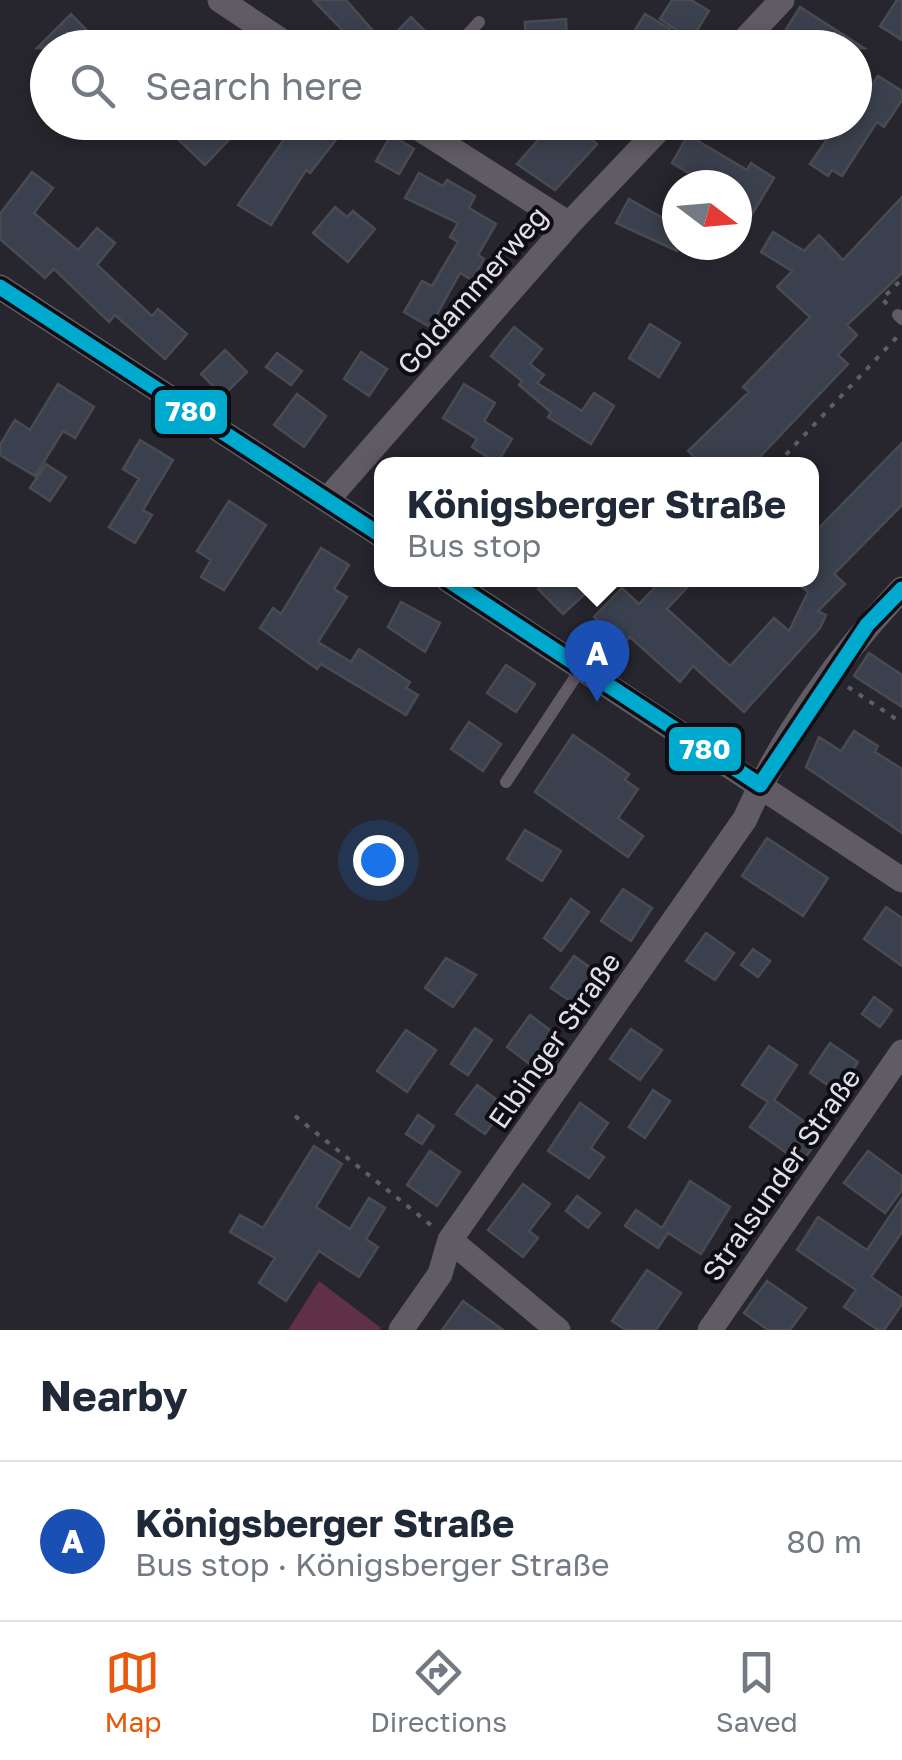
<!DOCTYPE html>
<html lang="en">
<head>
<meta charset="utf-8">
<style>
	:root { --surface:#fff; --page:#f2f2f3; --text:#1f2937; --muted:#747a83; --line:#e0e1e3; --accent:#ea580c }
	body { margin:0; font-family:"Golos Text",sans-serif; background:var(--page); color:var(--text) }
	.compass { position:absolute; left:662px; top:170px; width:90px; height:90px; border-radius:50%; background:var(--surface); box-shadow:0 5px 15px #0003; rotate:106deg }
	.you { position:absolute; left:378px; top:860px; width:35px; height:35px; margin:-25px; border:8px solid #fff; border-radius:50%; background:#1a73e8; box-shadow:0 0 0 15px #1a73e833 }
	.badge { display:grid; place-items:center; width:65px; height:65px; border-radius:50%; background:var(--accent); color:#fff; font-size:32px; font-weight:700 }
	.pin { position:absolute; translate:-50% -82px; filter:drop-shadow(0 2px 5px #0008) }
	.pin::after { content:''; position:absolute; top:52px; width:35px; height:30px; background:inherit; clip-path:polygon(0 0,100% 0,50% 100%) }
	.popup { position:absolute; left:374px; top:457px; width:445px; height:130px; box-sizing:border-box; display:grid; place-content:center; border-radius:20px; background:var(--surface); filter:drop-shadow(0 2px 8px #0005); font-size:32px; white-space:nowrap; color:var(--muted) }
	.popup b { font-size:38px; color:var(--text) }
	.popup::after { content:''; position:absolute; left:50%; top:100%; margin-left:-20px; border:20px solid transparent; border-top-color:var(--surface) }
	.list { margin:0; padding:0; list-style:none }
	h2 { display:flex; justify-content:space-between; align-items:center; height:130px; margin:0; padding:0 40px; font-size:42px }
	h2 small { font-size:32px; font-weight:400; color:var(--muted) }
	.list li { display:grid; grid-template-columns:65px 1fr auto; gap:30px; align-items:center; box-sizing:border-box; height:160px; padding:0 40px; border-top:2px solid var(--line) }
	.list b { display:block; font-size:38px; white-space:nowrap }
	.list p { margin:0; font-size:32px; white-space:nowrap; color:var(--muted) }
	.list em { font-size:32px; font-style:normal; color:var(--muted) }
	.icon { flex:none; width:55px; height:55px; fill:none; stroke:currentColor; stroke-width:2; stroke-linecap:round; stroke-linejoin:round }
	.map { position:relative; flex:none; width:902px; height:1330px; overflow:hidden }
	.search { position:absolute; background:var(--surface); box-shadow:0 5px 15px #0003; left:30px; right:30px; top:30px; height:110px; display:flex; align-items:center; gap:25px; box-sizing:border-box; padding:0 35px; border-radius:55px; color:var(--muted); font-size:38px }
	.sheet { height:290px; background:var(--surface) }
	nav { display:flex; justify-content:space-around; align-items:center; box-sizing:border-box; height:140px; border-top:2px solid var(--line); background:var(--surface); font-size:28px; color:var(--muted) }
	nav a { display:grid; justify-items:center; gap:5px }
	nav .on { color:var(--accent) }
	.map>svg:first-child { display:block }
	.green { fill:#603046 }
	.building { fill:#3b404e; stroke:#4a4b51; stroke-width:2.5 }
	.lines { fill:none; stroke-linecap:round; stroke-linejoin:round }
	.path { stroke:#615d64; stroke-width:4; stroke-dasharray:5 8; stroke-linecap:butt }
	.service { stroke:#615b63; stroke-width:12 }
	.minor { stroke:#615b63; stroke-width:25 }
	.bus-1-casing { stroke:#0e0d13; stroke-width:22 }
	.bus-1 { stroke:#00a9ce; stroke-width:15 }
	.labels { text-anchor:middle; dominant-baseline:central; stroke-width:8; stroke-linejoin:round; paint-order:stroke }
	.street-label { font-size:28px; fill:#e1e0ea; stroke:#0e0d13 }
	.line-badge { stroke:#0e0d13; stroke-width:4 }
	.badge-label { font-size:28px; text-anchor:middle; font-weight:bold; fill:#fff }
</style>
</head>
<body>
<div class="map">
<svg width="902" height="1330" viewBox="0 0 902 1330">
	<rect width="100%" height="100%" fill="#27262e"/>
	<!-- green -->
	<path class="green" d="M319,1281L381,1328L380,1330H288Z"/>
	<!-- building -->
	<path class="building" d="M313,0H346L374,32L358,46Z
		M672,0H691L709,11L691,40L660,19Z
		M897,0H902V40L880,26Z
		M800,7L864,48H811L785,31Z
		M71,14L104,48H37Z
		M645,14L670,29L659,48H632L639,37L633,33Z
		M411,17L442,48H381Z
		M566,19L567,48H526L525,22Z
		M878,76L902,91V100L884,127L877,122L842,176L832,170L828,176L810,164L832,132L839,137L848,122H854V112Z
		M160,122H246L205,165Z
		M296,122H350L310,173L306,170L271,225L238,205Z
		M554,122H573L597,144L555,190L517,164Z
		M391,135L414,149L399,174L376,161Z
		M688,135L747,170L751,163L774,178L737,239V185H722L706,175L702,181L672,163Z
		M32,172L53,188L34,213L78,250L97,228L115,243L97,265L152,316L158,309L187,334L165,359L115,315L109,322L54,269L45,278L0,239V214Z
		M419,173L443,186L447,180L475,196L469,208L496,224L478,255L484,259L472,280L460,273L430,327L404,312L422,281L432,286L458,242L450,237L458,223L405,198Z
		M902,197V273L847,325L857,335L838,355L848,364L753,464H701L688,451L749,392L743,387L810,317L777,287L792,271L761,252L773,232L804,251L819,235L843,260Z
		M629,199L677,226V251L616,223Z
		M335,207L347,217L353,211L375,229L348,262L313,233Z
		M650,324L680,343L659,377L629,358Z
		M514,327L542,349L530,364L544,375L537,383L582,411L594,393L614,406L591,444L548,417L551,412L519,385L522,381L491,356Z
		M225,350L247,372L223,396L201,374Z
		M361,352L387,369L369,396L344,379Z
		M277,353L302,371L291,385L266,367Z
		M58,384L94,407L75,438L63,431L35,476L0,455V445L15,420L30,430Z
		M464,384L495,403L484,421L512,439L497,463L472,447L477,439L443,418Z
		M297,394L326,416L304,447L274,425Z
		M140,440L173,460L143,510L152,515L135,543L109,527L139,479L123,469Z
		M902,443V505L834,574L845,584L818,611L826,615L820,628L744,712L693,666L680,682L630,637L623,645L594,617L622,588L639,604L662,580H694L667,609L730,666L774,618L789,631L808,592L794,580H812V535Z
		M46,464L66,477L50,501L30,488Z
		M229,501L266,525L224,590L201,577L211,560L197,551Z
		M321,548L349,565L334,589L347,597L318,642L351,662L359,649L410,682L406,688L418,695L406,715L321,664L317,669L260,628L273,608L281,614Z
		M548,580H573L586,593L563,614L538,589Z
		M401,602L440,623L425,652L388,627Z
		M869,653L902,675V707L854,676Z
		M506,665L535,684L516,712L487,693Z
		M469,722L501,744L483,771L451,749Z
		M854,731L878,746L875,752L902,769V833L806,767L819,737L841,751Z
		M573,735L629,774L625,780L638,789L618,818L643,836L628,857L535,792Z
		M525,830L561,851L542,881L507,859Z
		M767,838L828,878L803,916L742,876Z
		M623,889L652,908L631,941L601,921Z
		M571,899L589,912L561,951L544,938Z
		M886,907L902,918V966L864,939Z
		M706,933L734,953L715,980L686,961Z
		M753,949L770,961L758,977L741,965Z
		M574,956L601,975L579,1007L551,988Z
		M446,958L476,975L453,1007L425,988Z
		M874,997L892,1010L880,1027L862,1014Z
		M530,1015L558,1036L535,1068L507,1047Z
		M475,1028L492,1040L468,1075L451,1064Z
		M631,1029L662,1050L640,1080L610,1059Z
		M406,1030L436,1050L407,1092L377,1071Z
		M830,1043L858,1062L838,1092L810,1073Z
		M769,1046L797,1065L774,1100L816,1130L807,1142L813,1147L801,1163L750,1127L768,1102L742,1085Z
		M477,1085L505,1106L485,1134L456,1114Z
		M653,1090L670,1101L645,1138L629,1127Z
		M580,1103L608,1123L591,1148L604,1157L589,1178L548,1151Z
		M418,1115L434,1126L422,1144L406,1134Z
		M314,1146L342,1164L316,1207L350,1229L369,1198L385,1208L366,1239L378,1247L359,1277L319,1251L286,1301L259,1283L275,1258L230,1232L240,1215L263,1228Z
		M430,1151L460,1172L437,1206L407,1185Z
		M868,1151L902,1176V1190L885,1213L844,1183Z
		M690,1181L730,1207L701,1254L668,1233L658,1248L625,1226L636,1210L662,1228Z
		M523,1184L550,1204L529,1231L538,1238L523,1257L488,1230Z
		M577,1196L600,1213L588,1228L566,1211Z
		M902,1198V1232L871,1277L902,1298V1304L884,1330H878L844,1307L856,1290L797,1250L818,1217L867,1250Z
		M647,1270L681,1293L656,1330H626L612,1321Z
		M767,1281L806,1308L790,1330H768L744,1313Z
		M463,1301L503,1330H442Z"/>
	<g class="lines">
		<!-- path -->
		<path class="path" d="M887,304L882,299L902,279
			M777,464L897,337
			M848,687L902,723
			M295,1116L431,1225"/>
		<!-- service -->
		<path class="service" d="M455,48L479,22
			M898,315L902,319
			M506,782L582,667"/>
		<!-- minor -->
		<path class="minor" d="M220,0L292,48
			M737,48L782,0
			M409,122L569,224
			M0,287L382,536
			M327,500L569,224L666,122
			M448,580L902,880
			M450,1240L558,1330
			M401,1330L440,1274L450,1240L745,819C781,737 840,654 902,589
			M710,1330L902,1052"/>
		<!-- bus-1 casing -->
		<g class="bus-1-casing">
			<path id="bus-1" d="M0,287L382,536
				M448,580L760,785L867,625L902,589"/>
		</g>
		<!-- bus-1 -->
		<use href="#bus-1" class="bus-1"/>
	</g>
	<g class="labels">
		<!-- street labels -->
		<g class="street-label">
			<text transform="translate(472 290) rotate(-49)">Goldammerweg</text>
			<text transform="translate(554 1040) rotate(-55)">Elbinger Straße</text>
			<text transform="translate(781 1174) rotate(-55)">Stralsunder Straße</text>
		</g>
	</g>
	<g class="line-badge">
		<rect x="153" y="388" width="76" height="48" rx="10" fill="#00a9ce"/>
		<rect x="667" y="725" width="76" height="48" rx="10" fill="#00a9ce"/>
	</g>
	<g class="badge-label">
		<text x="191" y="421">780</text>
		<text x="705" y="759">780</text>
	</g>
</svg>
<svg class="compass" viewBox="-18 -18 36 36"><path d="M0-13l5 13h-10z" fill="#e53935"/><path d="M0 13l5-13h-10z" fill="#747a83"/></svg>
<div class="you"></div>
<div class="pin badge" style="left:597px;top:702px;background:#1a4fb4">A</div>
<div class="popup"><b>Königsberger Straße</b>Bus stop</div>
<div class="search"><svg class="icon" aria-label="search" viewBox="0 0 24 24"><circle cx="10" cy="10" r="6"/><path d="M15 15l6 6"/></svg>Search here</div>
</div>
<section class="sheet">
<h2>Nearby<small></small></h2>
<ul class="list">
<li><span class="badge" style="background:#1a4fb4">A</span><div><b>Königsberger Straße</b><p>Bus stop · Königsberger Straße</p></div><em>80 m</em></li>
</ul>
</section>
<nav>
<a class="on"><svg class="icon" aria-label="map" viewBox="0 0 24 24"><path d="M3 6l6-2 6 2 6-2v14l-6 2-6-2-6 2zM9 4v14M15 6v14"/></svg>Map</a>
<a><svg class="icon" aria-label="directions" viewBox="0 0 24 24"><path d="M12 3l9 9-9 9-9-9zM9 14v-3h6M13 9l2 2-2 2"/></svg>Directions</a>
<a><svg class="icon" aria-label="saved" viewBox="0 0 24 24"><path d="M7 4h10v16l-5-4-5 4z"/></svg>Saved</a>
</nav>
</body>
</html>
